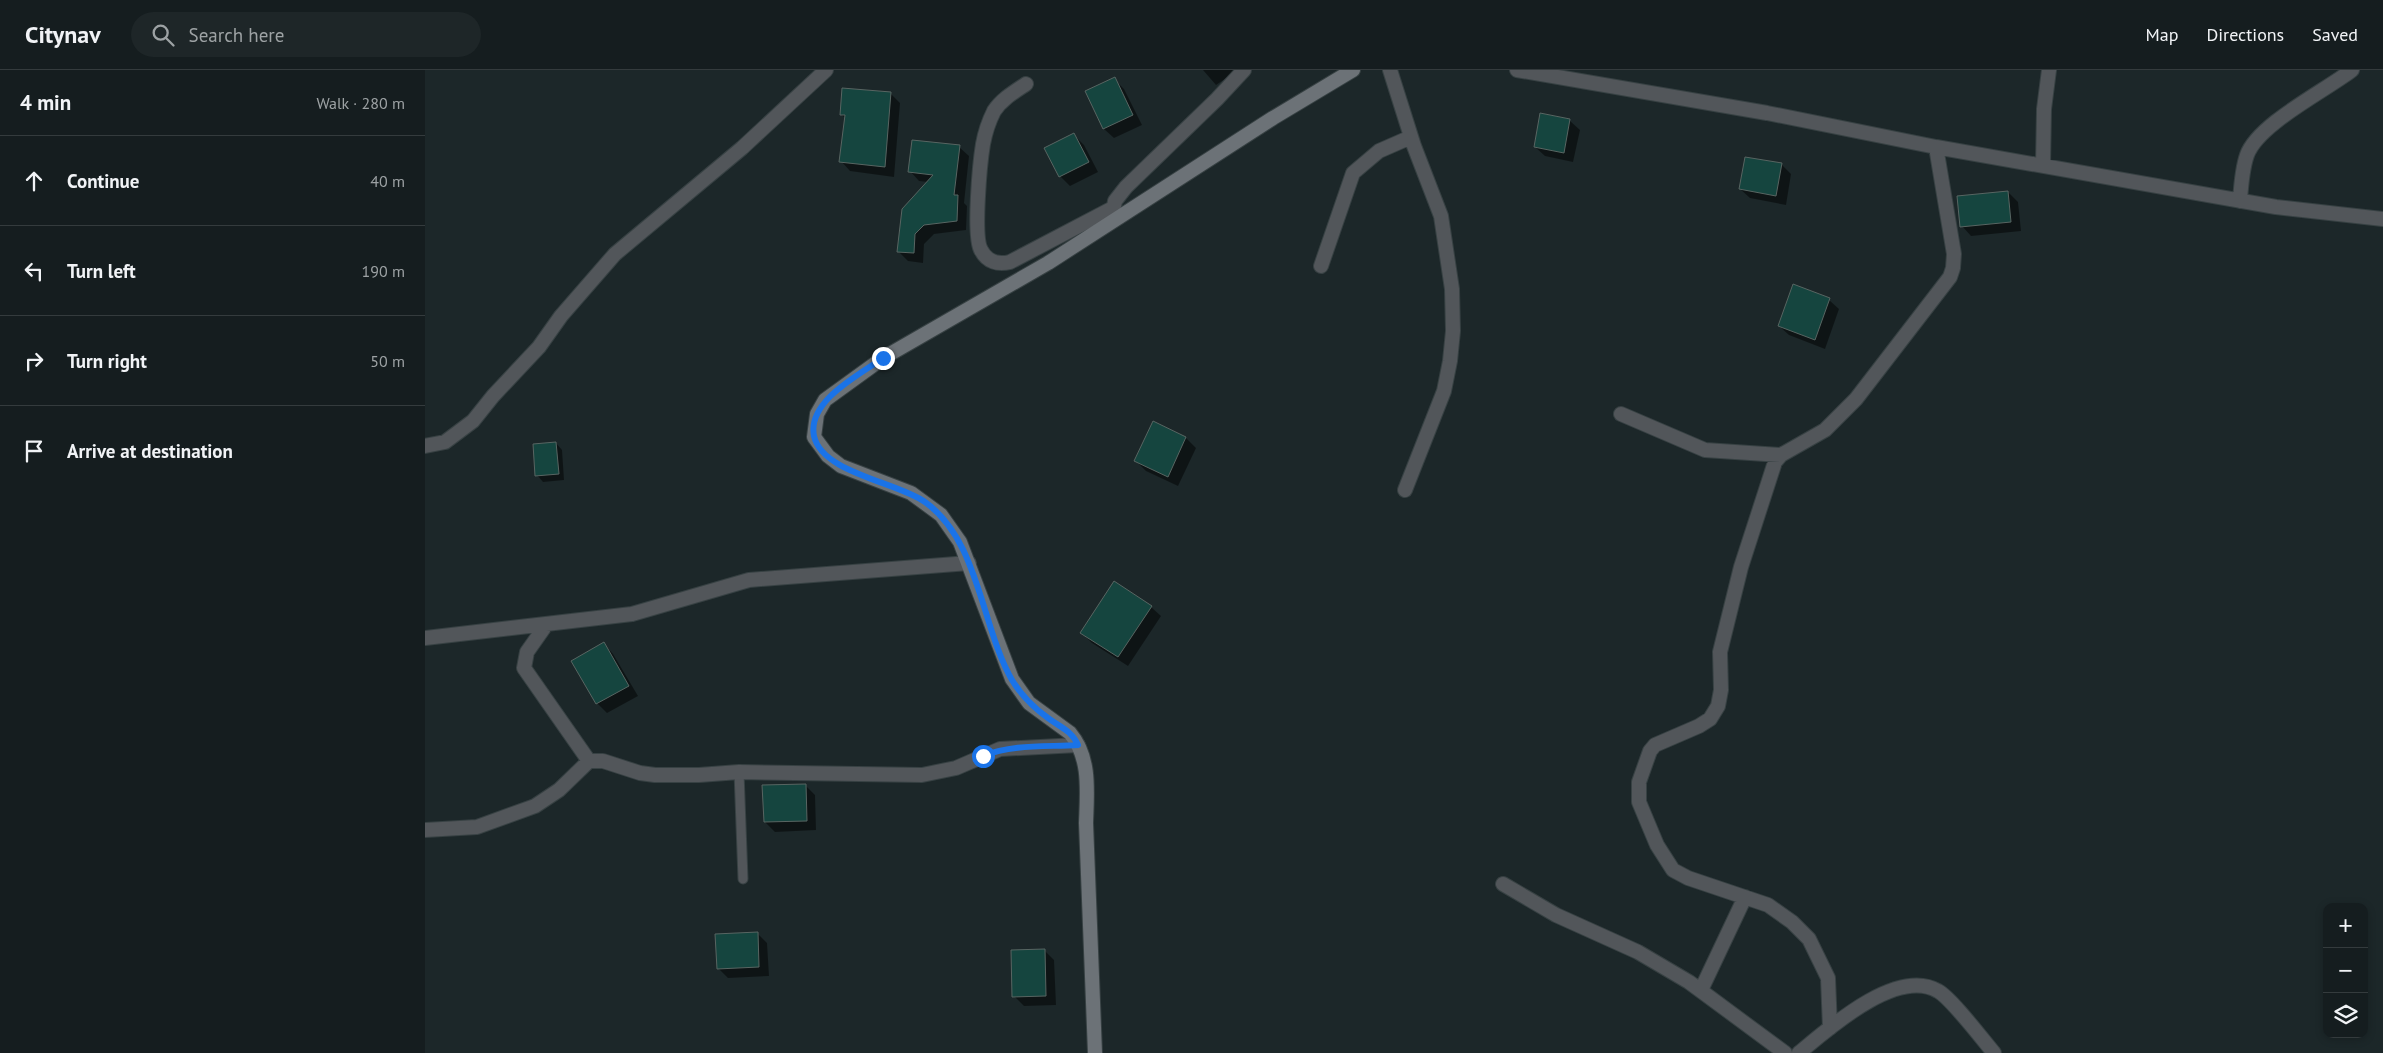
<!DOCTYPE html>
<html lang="en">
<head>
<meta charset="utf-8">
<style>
	:root { --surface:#151d1f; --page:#1e2628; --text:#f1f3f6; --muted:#9da2a4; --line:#343b3d }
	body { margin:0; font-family:"PT Sans",sans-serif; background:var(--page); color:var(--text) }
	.controls { position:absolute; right:15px; bottom:15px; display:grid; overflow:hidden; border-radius:10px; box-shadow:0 2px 8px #0003 }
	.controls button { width:45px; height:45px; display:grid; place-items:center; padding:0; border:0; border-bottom:1px solid var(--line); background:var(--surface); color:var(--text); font:25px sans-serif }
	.stop { position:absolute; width:15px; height:15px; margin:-11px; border:4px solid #1a73e8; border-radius:50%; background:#fff }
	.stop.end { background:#1a73e8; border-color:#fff; box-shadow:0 1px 5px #0008 }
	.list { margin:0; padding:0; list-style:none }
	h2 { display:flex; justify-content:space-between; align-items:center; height:65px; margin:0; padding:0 20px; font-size:21px }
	h2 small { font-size:16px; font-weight:400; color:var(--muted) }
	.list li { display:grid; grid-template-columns:32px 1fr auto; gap:15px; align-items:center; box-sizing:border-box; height:90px; padding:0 20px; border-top:1px solid var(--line) }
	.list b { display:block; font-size:19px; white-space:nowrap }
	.list em { font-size:16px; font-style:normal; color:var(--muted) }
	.icon { flex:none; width:28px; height:28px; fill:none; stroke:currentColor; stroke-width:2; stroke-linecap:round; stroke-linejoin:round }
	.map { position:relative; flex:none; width:1958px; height:983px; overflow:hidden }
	header { display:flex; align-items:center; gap:30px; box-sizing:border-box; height:70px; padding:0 25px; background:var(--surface); border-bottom:1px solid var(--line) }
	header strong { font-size:24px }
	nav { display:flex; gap:28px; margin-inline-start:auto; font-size:18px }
	.search { width:350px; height:45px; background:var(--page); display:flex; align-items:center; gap:12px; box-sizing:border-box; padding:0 18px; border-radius:28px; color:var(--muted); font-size:19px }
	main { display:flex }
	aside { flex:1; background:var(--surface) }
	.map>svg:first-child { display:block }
	.shadow { fill:#0007 }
	.building { fill:#15453f; stroke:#586562 }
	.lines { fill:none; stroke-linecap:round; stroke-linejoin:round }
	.service-casing { stroke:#374143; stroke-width:11 }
	.minor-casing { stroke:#374143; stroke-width:16 }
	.secondary-casing { stroke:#374143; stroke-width:16 }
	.service { stroke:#52565a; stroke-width:9 }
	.minor { stroke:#52565a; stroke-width:14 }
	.secondary { stroke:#6c7277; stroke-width:14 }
	.route { stroke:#1a73e8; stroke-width:6 }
</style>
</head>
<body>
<header>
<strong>Citynav</strong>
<div class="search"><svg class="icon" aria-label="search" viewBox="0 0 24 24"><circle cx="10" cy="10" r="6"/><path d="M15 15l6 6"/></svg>Search here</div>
<nav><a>Map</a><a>Directions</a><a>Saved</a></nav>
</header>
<main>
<aside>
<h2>4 min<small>Walk · 280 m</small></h2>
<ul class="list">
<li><svg class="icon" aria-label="ahead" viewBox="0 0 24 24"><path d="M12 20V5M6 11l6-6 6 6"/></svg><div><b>Continue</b></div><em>40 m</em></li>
<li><svg class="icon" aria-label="left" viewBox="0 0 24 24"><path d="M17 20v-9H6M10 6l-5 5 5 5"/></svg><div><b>Turn left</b></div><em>190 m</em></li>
<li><svg class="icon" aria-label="right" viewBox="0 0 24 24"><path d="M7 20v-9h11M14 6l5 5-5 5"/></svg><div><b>Turn right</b></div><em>50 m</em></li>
<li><svg class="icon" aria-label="arrive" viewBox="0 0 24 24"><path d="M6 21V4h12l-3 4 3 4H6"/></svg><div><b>Arrive at destination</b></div></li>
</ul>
</aside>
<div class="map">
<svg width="1958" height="983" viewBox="0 0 1958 983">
	<rect width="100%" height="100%" fill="#1c2729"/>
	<!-- shadow -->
	<path class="shadow" d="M778,0H813L791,15Z
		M689,9L699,19L717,55L689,68L679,59L662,22Z
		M465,23L475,33L469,107L425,101L416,91L421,49L416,44Z
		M1145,51L1155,60L1148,92L1120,86L1110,77Z
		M649,65L659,75L673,102L645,116L635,106Z
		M534,77L544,86L539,133L542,136L541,160L509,164L499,174L498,193L483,191L473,181L503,112L494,111L485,101Z
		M1356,94L1366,104L1361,135L1325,128L1315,119Z
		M1583,122L1593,132L1596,161L1546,166L1537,156Z
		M1369,216L1404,230L1414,239L1400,279L1364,265L1354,256Z
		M728,353L761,368L771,378L753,416L721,401L711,391Z
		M131,373L137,380L139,410L118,412L112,405Z
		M726,537L736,546L703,596L667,573L657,563Z
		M179,574L188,584L213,626L182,643L172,633Z
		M380,715L390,725L391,760L350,762L340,752Z
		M332,863L342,873L344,906L303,908L293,898Z
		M619,880L629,890L631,935L599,936L589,926Z"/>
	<!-- building -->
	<path class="building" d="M690,7L708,45L678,59L660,21Z
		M417,18L466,22L460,97L414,92L420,45H415Z
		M1115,43L1145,49L1139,83L1109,77Z
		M649,63L664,92L634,107L619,78Z
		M487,70L535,75L529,125H533L532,151L499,155L490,164L489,183L472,182L477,139L508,105L483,102Z
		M1320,87L1357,93L1351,126L1314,119Z
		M1583,121L1586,152L1535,157L1532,126Z
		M1368,214L1405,228L1390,270L1353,256Z
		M728,351L761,367L743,407L709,391Z
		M131,372L134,404L110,406L108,374Z
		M689,511L727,536L693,587L655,563Z
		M179,572L204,616L171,634L146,591Z
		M381,714L382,751L339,752L337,715Z
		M333,862L334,897L292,899L290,864Z
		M620,879L621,926L587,927L586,880Z"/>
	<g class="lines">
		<!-- service casing -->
		<g class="service-casing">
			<path id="service" d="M314,702L318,809"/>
		</g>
		<!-- minor casing -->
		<g class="minor-casing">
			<path id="minor" d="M965,0L989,76L1016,146L1027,219L1028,261L1025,291L1019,321L980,420
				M1092,0L1342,43L1511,77L1851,137L1958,149
				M601,14C589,22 577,29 569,41C564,51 560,63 558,74C555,92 548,166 556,180C562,192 573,195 585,192L688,138
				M1618,96L1619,39L1624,0
				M1815,131C1816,116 1817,99 1822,85C1833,54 1900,21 1927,0
				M687,147L690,131L701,117L792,29L819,0
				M896,196L928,103L954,81L986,67
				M1196,344L1280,380L1356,385
				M0,376L20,372L48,351L68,326L114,277L136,246L190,184L317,78L401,0
				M121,555L102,582L99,598L164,691
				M0,568L207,544L324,510L544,493
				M0,760L52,757L110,736L134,720L164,691H178L215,703L230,705H274L314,702L497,705L531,698L575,679L653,675
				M1078,814L1131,845L1213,882L1264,912L1360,983
				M1276,920L1320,827
				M1405,958L1403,908L1384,869L1367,852L1343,835L1263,808L1248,800L1232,775L1214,732V712L1225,681L1230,675L1274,656L1285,649L1293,636L1296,620L1295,582L1316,497L1350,392L1356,385L1400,360L1431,329L1525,207L1528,198L1529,184L1511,77
				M1374,983C1404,958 1472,897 1513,921C1526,928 1558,970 1569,983"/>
		</g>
		<!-- secondary casing -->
		<g class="secondary-casing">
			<path id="secondary" d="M670,983L661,753C662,722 666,688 645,663L604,633L587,609L535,472L516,445L486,423L416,396L403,386L389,367L392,344L400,330L458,288L623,193L848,48L928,0"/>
		</g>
		<!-- service -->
		<use href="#service" class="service"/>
		<!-- minor -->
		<use href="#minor" class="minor"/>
		<!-- secondary -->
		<use href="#secondary" class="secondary"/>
	</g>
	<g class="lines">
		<!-- route -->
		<path class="route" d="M458,288C434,305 382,331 389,366C397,403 472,412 500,432C554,470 556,556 587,610C596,625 609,638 623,648C635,657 647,661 653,675C621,677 588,674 558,686"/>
	</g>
</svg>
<div class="controls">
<button>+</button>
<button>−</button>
<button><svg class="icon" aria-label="layers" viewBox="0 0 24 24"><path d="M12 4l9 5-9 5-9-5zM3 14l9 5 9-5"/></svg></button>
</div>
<div class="stop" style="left:558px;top:686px"></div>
<div class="stop end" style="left:458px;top:288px"></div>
</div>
</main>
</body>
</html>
